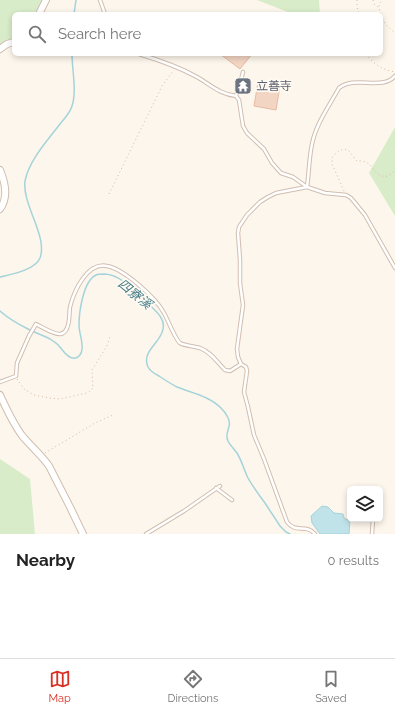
<!DOCTYPE html>
<html lang="en">
<head>
<meta charset="utf-8">
<style>
	:root { --surface:#fff; --page:#f6f6f6; --text:#222; --muted:#767676; --line:#e0e0e0; --accent:#d93025 }
	body { margin:0; font-family:Raleway,"Noto Sans TC",sans-serif; background:var(--page); color:var(--text) }
	.controls { position:absolute; right:12px; bottom:12px; display:grid; overflow:hidden; border-radius:6px; box-shadow:0 2px 6px #0003 }
	.controls button { width:36px; height:36px; display:grid; place-items:center; padding:0; border:0; border-bottom:1px solid var(--line); background:var(--surface); color:var(--text); font:20px sans-serif }
	.list { margin:0; padding:0; list-style:none }
	h2 { display:flex; justify-content:space-between; align-items:center; height:52px; margin:0; padding:0 16px; font-size:17px }
	h2 small { font-size:13px; font-weight:400; color:var(--muted) }
	.icon { flex:none; width:22px; height:22px; fill:none; stroke:currentColor; stroke-width:2; stroke-linecap:round; stroke-linejoin:round }
	.map { position:relative; flex:none; width:395px; height:534px; overflow:hidden }
	.search { position:absolute; background:var(--surface); box-shadow:0 2px 6px #0003; left:12px; right:12px; top:12px; height:44px; display:flex; align-items:center; gap:10px; box-sizing:border-box; padding:0 14px; border-radius:6px; color:var(--muted); font-size:15px }
	.sheet { height:124px; background:var(--surface) }
	nav { display:flex; justify-content:space-around; align-items:center; box-sizing:border-box; height:56px; border-top:1px solid var(--line); background:var(--surface); font-size:11px; color:var(--muted) }
	nav a { display:grid; justify-items:center; gap:2px }
	nav .on { color:var(--accent) }
	.map>svg:first-child { display:block }
	.green { fill:#d8ecc9 }
	.water { fill:#bfe3e8; stroke:#a5d3da }
	.lines { fill:none; stroke-linecap:round; stroke-linejoin:round }
	.stream { stroke:#a5d3da; stroke-width:1.5 }
	.building { fill:#f3d5c3; stroke:#e6bba3 }
	.service-casing { stroke:#d1beb0; stroke-width:4.5 }
	.tertiary-casing { stroke:#d1beb0; stroke-width:8 }
	.path { stroke:#d9b8a5; stroke-width:1; stroke-dasharray:1 3; stroke-linecap:butt }
	.service { stroke:#fff; stroke-width:2.5 }
	.tertiary { stroke:#fff; stroke-width:6 }
	.labels { text-anchor:middle; dominant-baseline:central; stroke-width:3.5; stroke-linejoin:round; paint-order:stroke }
	.worship-label { font-size:12px; fill:#5b616d; stroke:#fffaf3; text-anchor:start }
	.water-label { font-size:13px; font-style:italic; fill:#437c86; stroke:#fffaf3 }
</style>
</head>
<body>
<div class="map">
<svg width="395" height="534" viewBox="0 0 395 534">
	<rect width="100%" height="100%" fill="#fdf6ec"/>
	<!-- green -->
	<path class="green" d="M0,0H43C37,17 30,14 14,14V42L0,52Z
		M257,0H319L320,14H293Z
		M395,127V216L369,173Z
		M0,459L30,479L35,534H0Z"/>
	<!-- water -->
	<path class="water" d="M322,506L328,507L334,513L343,514L344,518L350,521L349,534H320L312,523L311,516Z"/>
	<g class="lines">
		<!-- stream -->
		<path class="stream" d="M74,14L76,0
			M0,277C12,274 35,270 40,258C48,236 22,205 25,181C29,160 48,140 60,124C65,118 70,113 72,106C77,91 72,70 72,54
			M0,311C8,318 18,324 28,329C35,333 43,335 50,339C53,341 57,343 59,346C63,350 67,358 73,358C78,359 82,354 82,349C83,341 79,333 79,325C79,313 83,281 96,275C98,274 103,274 105,274C121,275 133,290 144,300C152,308 166,317 163,329C161,343 141,351 148,367C150,371 155,374 159,376C165,380 171,384 177,387C192,393 209,396 221,408C225,412 231,420 229,426C228,432 225,435 228,441C230,445 234,449 237,453C242,461 244,470 248,478C253,487 259,495 265,503C270,511 275,518 280,526L286,532L290,534"/>
	</g>
	<!-- building -->
	<path class="building" d="M220,54H252L240,69Z
		M258,82L280,86L276,110L254,106Z"/>
	<g class="lines">
		<!-- service casing -->
		<g class="service-casing">
			<path id="service" d="M100,0L105,14
				M139,54C159,60 179,67 197,77C211,85 219,94 236,96L239,100L243,126L247,133L264,149L272,163L281,173L293,177L307,187L325,193L346,195L351,198L365,215L395,268
				M236,96L241,80L243,72
				M0,382L16,376L17,363L29,336L36,324C42,327 54,335 61,334C64,333 66,331 67,328C70,322 69,314 70,307C74,291 87,262 107,266C124,269 156,298 164,313C168,320 175,339 180,343C185,346 194,346 200,348C211,352 217,362 225,370L230,371L241,364
				M216,488L232,500
				M146,534L184,511L220,486
				M315,534C305,523 296,534 287,522L264,459L254,435L248,407L244,392L247,371L246,367L241,364L238,357L237,349L243,305L240,283V260L238,233L239,227L247,215L260,202L268,197L276,193L307,187C309,173 309,158 312,144C316,124 329,106 339,88C355,75 382,91 395,76
				M372,534L373,519"/>
		</g>
		<!-- tertiary casing -->
		<g class="tertiary-casing">
			<path id="tertiary" d="M39,14L46,0
				M0,49L7,44L14,42
				M0,170C5,182 9,197 0,209
				M0,395C7,410 14,426 24,438C33,448 42,456 49,466L70,507L83,534"/>
		</g>
		<!-- path -->
		<path class="path" d="M357,0V7L359,14
			M373,0L374,4L378,7
			M381,14C379,9 377,4 383,0
			M381,15C384,24 388,27 395,33
			M366,54C373,64 383,70 395,72
			M344,191L332,164V158L335,154L339,151L344,149L348,150L357,161C361,161 366,161 369,164C371,165 372,167 373,169C381,178 386,179 395,171
			M109,194L162,86L173,71
			M17,379L24,389L34,395L49,398L60,399L87,393L90,391L93,388L92,370L107,346L110,336
			M45,453L95,423L113,415"/>
		<!-- service -->
		<use href="#service" class="service"/>
		<!-- tertiary -->
		<use href="#tertiary" class="tertiary"/>
	</g>
	<!-- icons -->
	<defs>
		<g id="temple-square" transform="scale(0.9)"><rect x="-9" y="-9" width="18" height="18" rx="4" fill="#6b7280" stroke="#fffaf3"/><path d="M0-6L5-2H3V0L6.5 2.5H4V6H1.5V3h-3V6H-4V2.5H-6.5L-3 0V-2H-5Z" fill="#fff"/></g>
	</defs>
	<g fill-rule="evenodd">
		<use href="#temple-square" x="243" y="86"/>
	</g>
	<g class="labels">
		<!-- worship labels -->
		<g class="worship-label">
			<text x="256" y="86">立善寺</text>
		</g>
		<!-- water labels -->
		<g class="water-label">
			<text transform="translate(135 294) rotate(39)">四寮溪</text>
		</g>
	</g>
</svg>
<div class="controls">
<button><svg class="icon" aria-label="layers" viewBox="0 0 24 24"><path d="M12 4l9 5-9 5-9-5zM3 14l9 5 9-5"/></svg></button>
</div>
<div class="search"><svg class="icon" aria-label="search" viewBox="0 0 24 24"><circle cx="10" cy="10" r="6"/><path d="M15 15l6 6"/></svg>Search here</div>
</div>
<section class="sheet">
<h2>Nearby<small>0 results</small></h2>
<ul class="list">
</ul>
</section>
<nav>
<a class="on"><svg class="icon" aria-label="map" viewBox="0 0 24 24"><path d="M3 6l6-2 6 2 6-2v14l-6 2-6-2-6 2zM9 4v14M15 6v14"/></svg>Map</a>
<a><svg class="icon" aria-label="directions" viewBox="0 0 24 24"><path d="M12 3l9 9-9 9-9-9zM9 14v-3h6M13 9l2 2-2 2"/></svg>Directions</a>
<a><svg class="icon" aria-label="saved" viewBox="0 0 24 24"><path d="M7 4h10v16l-5-4-5 4z"/></svg>Saved</a>
</nav>
</body>
</html>
